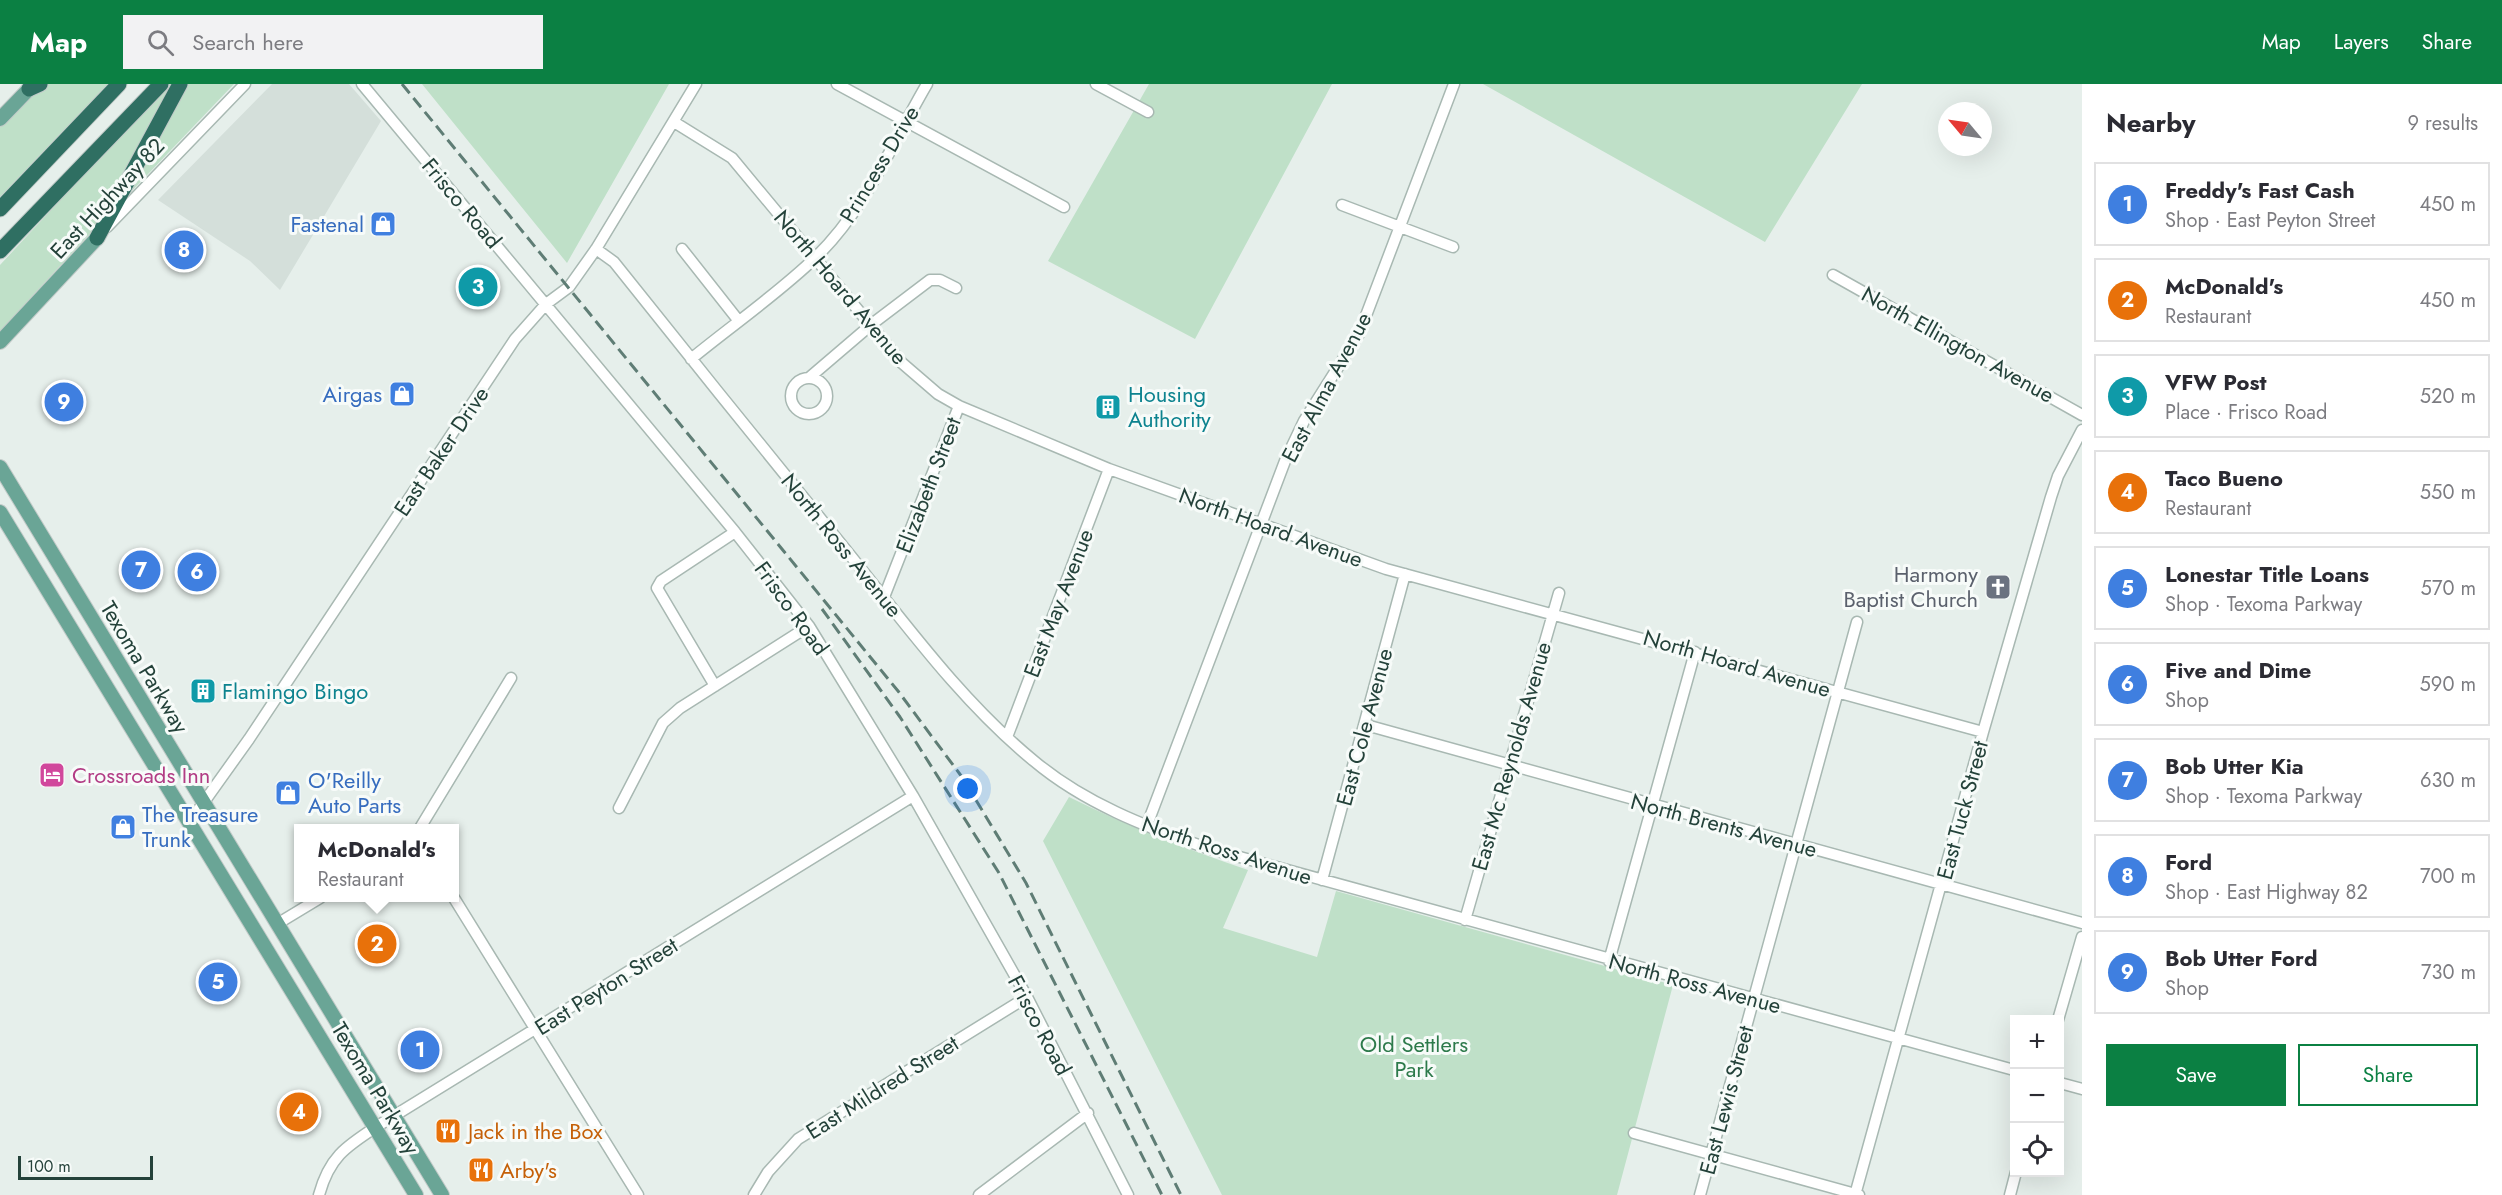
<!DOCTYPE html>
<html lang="en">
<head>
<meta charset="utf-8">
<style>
	:root { --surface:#fff; --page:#f2f2f3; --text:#2b2b33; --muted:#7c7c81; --line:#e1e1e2; --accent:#0b8043 }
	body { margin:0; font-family:Jost,sans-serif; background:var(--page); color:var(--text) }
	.controls { position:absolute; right:18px; bottom:18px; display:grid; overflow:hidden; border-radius:0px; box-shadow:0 6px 24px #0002 }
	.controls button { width:54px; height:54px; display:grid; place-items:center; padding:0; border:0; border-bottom:2px solid var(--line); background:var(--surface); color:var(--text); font:30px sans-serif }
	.compass { position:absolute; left:1938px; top:18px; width:54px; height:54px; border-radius:50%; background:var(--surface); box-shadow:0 6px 24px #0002; rotate:299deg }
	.scale { position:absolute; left:18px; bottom:15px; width:135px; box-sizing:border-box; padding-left:6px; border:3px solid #24423a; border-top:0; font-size:16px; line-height:21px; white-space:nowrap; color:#24423a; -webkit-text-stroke:4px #f7fbf9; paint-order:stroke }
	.you { position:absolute; left:968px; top:705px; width:21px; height:21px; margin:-15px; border:4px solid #fff; border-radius:50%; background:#1a73e8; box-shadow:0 0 0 9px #1a73e833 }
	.badge { display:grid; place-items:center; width:39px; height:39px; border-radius:50%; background:var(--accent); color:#fff; font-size:20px; font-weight:700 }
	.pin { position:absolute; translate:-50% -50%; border:3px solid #fff; box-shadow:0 2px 6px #0006 }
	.popup { position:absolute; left:294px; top:740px; width:165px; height:78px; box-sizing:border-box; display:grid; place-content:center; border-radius:0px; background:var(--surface); filter:drop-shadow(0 2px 4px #0005); font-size:20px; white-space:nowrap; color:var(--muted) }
	.popup b { font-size:22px; color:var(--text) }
	.popup::after { content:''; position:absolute; left:50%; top:100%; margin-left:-12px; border:12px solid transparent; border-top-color:var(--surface) }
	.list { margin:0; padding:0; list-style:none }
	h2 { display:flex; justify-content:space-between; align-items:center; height:78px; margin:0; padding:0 24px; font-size:26px }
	h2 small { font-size:20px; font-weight:400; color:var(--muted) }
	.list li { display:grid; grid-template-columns:39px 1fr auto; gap:18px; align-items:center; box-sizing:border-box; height:84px; margin:0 12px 12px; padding:0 12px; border:2px solid var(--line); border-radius:0px }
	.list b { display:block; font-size:22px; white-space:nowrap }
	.list p { margin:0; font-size:20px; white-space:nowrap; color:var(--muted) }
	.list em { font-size:20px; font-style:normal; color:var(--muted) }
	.actions { display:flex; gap:12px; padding:18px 24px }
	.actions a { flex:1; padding:14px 0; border:2px solid var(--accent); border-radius:0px; text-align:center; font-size:21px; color:var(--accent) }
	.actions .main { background:var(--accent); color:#fff }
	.icon { flex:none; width:33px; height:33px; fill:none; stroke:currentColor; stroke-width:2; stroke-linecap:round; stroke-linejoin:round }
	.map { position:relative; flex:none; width:2082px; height:1111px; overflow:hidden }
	header { display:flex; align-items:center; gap:36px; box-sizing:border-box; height:84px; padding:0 30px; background:var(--accent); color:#fff }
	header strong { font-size:28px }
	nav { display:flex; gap:33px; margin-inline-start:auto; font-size:21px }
	.search { width:420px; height:54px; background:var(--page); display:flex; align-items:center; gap:15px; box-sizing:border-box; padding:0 21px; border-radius:0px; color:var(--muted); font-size:22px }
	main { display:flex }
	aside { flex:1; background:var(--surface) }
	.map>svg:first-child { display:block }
	.built { fill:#d4dfda }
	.green { fill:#bfe0c8 }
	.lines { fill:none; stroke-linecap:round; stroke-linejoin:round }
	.minor-casing { stroke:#a8b8b2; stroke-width:13 }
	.major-casing { stroke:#c2cac8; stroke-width:16 }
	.highway-casing { stroke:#c2cac8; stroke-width:17 }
	.minor { stroke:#fff; stroke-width:10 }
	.major { stroke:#6aa596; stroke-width:14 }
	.highway { stroke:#2f6f62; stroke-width:15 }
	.rail { stroke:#5f7d75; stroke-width:3; stroke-dasharray:12 6; stroke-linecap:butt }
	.labels { text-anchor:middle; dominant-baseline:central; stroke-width:6; stroke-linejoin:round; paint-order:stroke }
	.street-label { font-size:22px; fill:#24423a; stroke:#f7fbf9 }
	.shop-label { font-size:22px; fill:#366cbe; stroke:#f7fbf9; text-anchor:end }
	.culture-label { font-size:22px; fill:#0d838f; stroke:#f7fbf9; text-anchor:start }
	.worship-label { font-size:22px; fill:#5b616d; stroke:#f7fbf9; text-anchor:end }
	.hotel-label { font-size:22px; fill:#b23c85; stroke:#f7fbf9; text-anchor:start }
	.park-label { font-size:22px; fill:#2d7a4b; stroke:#f7fbf9 }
	.food-label { font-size:22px; fill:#c56008; stroke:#f7fbf9; text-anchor:start }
</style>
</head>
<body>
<header>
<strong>Map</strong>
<div class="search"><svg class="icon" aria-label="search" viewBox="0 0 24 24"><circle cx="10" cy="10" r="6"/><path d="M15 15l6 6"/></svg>Search here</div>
<nav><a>Map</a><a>Layers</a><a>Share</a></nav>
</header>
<main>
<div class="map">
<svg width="2082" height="1111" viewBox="0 0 2082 1111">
	<rect width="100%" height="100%" fill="#e6efeb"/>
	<!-- built -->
	<path class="built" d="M272,0H349L381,37L280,206L250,177L158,116Z"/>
	<!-- green -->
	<path class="green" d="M47,0H108L0,113V39L17,22Z
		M168,0H175L95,144L0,247V181Z
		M185,0H234L128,111Z
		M422,0H669L567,179Z
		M1149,0H1332L1195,255L1048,177Z
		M1483,0H1862L1765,158Z
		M1069,713C1127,742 1186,765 1248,786L1223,844L1317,873L1336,807L1673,901L1617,1111H1222L1043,757Z"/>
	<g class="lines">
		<!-- minor casing -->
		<g class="minor-casing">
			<path id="minor" d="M362,0L735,448L809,542L913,712L1027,913L1128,1111
				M837,0L1064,123
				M1096,0L1148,28
				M674,38L732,74L902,279L938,310L959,322L1109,385L1386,485L1983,648
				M1342,121L1453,163
				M107,143L245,0
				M596,165L614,178C692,276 771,374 850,471C907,542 963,619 1034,677C1084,719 1146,743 1207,764L2014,986
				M682,165L738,236
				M1833,191L2082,331
				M691,275C731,242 779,209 816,173C865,126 893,58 927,0
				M810,293L872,240L930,196H940L956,204
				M791 312a18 18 0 1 1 36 0a18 18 0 1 1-36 0Z
				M884,513L959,322
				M715,602L657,504L661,497L735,448
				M1366,641L2082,839
				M1007,653L1109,385
				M619,724L663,639L680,624L809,542
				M189,739L249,655L515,255L546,220L569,203L596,165L696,0
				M1147,741L1285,377L1304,337L1359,250L1454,0
				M420,744L511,594
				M1322,796L1405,490
				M454,814L638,1111
				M1465,836L1559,509
				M277,840L320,814
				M1609,877L1695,568
				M2058,936L2082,853
				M2060,999L2082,1005
				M1634,1049L1859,1111
				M319,1111C329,1074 345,1063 376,1043L913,712
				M754,1111L768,1088L798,1055L1027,913
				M979,1111L1088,1029
				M1700,1111L1857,538
				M1855,1111L1983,648L2051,413L2058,392L2082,346
				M2010,1111L2016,1088"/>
		</g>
		<!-- major casing -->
		<g class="major-casing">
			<path id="major" d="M0,35L29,5
				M0,258L97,154
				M0,383L442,1111
				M0,428L416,1111"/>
		</g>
		<!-- highway casing -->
		<g class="highway-casing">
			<path id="highway" d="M29,5L40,0
				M0,125L119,0
				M97,154L180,0
				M0,167L161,0"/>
		</g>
		<!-- minor -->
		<use href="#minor" class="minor"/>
		<!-- major -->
		<use href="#major" class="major"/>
		<!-- highway -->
		<use href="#highway" class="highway"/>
		<!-- rail -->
		<path class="rail" d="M402,0L898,607L962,693L1026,799L1181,1111
			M822,525L900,633L999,789L1162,1111"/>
	</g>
	<!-- icons -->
	<defs>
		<g id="shop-square" transform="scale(1.35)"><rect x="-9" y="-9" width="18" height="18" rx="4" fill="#3f7fe0" stroke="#f7fbf9"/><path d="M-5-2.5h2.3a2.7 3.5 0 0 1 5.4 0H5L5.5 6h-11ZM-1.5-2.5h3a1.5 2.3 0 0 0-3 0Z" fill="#fff"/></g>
		<g id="building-square" transform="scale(1.35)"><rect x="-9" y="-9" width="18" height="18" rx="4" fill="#0f9aa8" stroke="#f7fbf9"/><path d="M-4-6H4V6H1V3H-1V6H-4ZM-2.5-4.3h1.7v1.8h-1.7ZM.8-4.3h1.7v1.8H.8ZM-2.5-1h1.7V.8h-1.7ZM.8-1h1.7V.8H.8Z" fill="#fff"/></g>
		<g id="church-square" transform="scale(1.35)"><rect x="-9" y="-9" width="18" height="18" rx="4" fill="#6b7280" stroke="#f7fbf9"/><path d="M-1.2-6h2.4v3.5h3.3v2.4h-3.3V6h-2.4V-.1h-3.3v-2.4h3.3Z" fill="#fff"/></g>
		<g id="hotel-square" transform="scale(1.35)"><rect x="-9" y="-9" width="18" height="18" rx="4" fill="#d1479c" stroke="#f7fbf9"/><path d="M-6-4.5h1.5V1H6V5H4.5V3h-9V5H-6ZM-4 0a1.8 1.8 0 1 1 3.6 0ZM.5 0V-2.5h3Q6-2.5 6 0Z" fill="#fff"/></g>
		<g id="restaurant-square" transform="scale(1.35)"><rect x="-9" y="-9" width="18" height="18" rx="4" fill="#e8710a" stroke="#f7fbf9"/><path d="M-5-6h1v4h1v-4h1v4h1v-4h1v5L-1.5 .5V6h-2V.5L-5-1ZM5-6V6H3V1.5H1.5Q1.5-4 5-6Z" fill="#fff"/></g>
	</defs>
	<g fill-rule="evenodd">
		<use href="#shop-square" x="383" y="140"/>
		<use href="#shop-square" x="402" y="310"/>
		<use href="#building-square" x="1108" y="323"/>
		<use href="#church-square" x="1998" y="503"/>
		<use href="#building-square" x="203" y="607"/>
		<use href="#hotel-square" x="52" y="691"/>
		<use href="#shop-square" x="288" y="709"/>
		<use href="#shop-square" x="123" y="743"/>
		<use href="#restaurant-square" x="448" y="1047"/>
		<use href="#restaurant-square" x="481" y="1086"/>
	</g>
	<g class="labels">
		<!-- street labels -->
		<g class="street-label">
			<text transform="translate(879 80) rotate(-59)">Princess Drive</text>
			<text transform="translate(107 114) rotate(-47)">East Highway 82</text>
			<text transform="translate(462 119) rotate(50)">Frisco Road</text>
			<text transform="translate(841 203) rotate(50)">North Hoard Avenue</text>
			<text transform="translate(1958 260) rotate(29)">North Ellington Avenue</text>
			<text transform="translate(1326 303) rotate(-62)">East Alma Avenue</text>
			<text transform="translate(441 367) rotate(-56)">East Baker Drive</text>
			<text transform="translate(928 401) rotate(-69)">Elizabeth Street</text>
			<text transform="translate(1271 443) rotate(20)">North Hoard Avenue</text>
			<text transform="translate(842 461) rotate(51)">North Ross Avenue</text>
			<text transform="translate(1058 519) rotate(-69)">East May Avenue</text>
			<text transform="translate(792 524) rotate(54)">Frisco Road</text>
			<text transform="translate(1737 579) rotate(16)">North Hoard Avenue</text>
			<text transform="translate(145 583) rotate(59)">Texoma Parkway</text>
			<text transform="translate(1364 643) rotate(-75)">East Cole Avenue</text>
			<text transform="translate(1511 672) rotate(-74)">East Mc Reynolds Avenue</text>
			<text transform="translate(1962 726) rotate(-75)">East Tuck Street</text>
			<text transform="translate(1724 741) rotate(15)">North Brents Avenue</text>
			<text transform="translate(1227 766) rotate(18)">North Ross Avenue</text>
			<text transform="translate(1695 899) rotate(15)">North Ross Avenue</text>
			<text transform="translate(606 902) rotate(-32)">East Peyton Street</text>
			<text transform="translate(1040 941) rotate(62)">Frisco Road</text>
			<text transform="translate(882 1003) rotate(-32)">East Mildred Street</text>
			<text transform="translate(376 1004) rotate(59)">Texoma Parkway</text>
			<text transform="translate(1726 1016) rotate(-75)">East Lewis Street</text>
		</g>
		<!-- shop labels -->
		<g class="shop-label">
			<text x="364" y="140">Fastenal</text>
			<text x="382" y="310">Airgas</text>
			<text x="308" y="696" text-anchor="start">O'Reilly<tspan x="308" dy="25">Auto Parts</tspan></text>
			<text x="142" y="730" text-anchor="start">The Treasure<tspan x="142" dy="25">Trunk</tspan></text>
		</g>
		<!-- culture labels -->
		<g class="culture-label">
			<text x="1128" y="310">Housing<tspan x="1128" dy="25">Authority</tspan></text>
			<text x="222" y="607">Flamingo Bingo</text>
		</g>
		<!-- worship labels -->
		<g class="worship-label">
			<text x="1978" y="490">Harmony<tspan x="1978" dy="25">Baptist Church</tspan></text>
		</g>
		<!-- hotel labels -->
		<g class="hotel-label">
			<text x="72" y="691">Crossroads Inn</text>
		</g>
		<!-- park labels -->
		<g class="park-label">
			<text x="1414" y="960">Old Settlers<tspan x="1414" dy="25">Park</tspan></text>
		</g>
		<!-- food labels -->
		<g class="food-label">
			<text x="468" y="1047">Jack in the Box</text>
			<text x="500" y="1086">Arby's</text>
		</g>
	</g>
</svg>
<div class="controls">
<button>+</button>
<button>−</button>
<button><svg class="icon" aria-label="locate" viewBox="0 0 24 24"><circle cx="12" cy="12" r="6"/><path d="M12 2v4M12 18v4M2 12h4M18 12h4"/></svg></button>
</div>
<svg class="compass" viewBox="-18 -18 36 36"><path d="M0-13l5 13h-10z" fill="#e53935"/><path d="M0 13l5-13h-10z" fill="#7c7c81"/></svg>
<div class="scale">100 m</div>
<div class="you"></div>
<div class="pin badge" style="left:420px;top:966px;background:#3f7fe0">1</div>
<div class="pin badge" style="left:377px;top:860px;background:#e8710a">2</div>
<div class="popup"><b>McDonald's</b>Restaurant</div>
<div class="pin badge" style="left:478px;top:203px;background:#0f9aa8">3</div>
<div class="pin badge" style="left:299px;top:1028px;background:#e8710a">4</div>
<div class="pin badge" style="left:218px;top:898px;background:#3f7fe0">5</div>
<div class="pin badge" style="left:197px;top:488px;background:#3f7fe0">6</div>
<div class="pin badge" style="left:141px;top:486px;background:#3f7fe0">7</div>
<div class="pin badge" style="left:184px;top:166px;background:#3f7fe0">8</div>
<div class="pin badge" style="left:64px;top:318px;background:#3f7fe0">9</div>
</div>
<aside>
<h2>Nearby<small>9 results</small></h2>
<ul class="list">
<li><span class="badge" style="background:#3f7fe0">1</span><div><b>Freddy's Fast Cash</b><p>Shop · East Peyton Street</p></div><em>450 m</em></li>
<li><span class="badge" style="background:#e8710a">2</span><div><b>McDonald's</b><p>Restaurant</p></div><em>450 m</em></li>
<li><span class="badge" style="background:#0f9aa8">3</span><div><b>VFW Post</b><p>Place · Frisco Road</p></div><em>520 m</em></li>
<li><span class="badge" style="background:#e8710a">4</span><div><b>Taco Bueno</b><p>Restaurant</p></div><em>550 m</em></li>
<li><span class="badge" style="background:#3f7fe0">5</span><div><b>Lonestar Title Loans</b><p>Shop · Texoma Parkway</p></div><em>570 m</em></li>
<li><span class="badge" style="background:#3f7fe0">6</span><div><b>Five and Dime</b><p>Shop</p></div><em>590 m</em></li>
<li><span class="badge" style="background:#3f7fe0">7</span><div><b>Bob Utter Kia</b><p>Shop · Texoma Parkway</p></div><em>630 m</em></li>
<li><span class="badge" style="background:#3f7fe0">8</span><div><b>Ford</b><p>Shop · East Highway 82</p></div><em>700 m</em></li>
<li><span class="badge" style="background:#3f7fe0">9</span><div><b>Bob Utter Ford</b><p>Shop</p></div><em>730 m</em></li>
</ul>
<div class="actions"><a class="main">Save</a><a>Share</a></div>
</aside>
</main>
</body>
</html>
